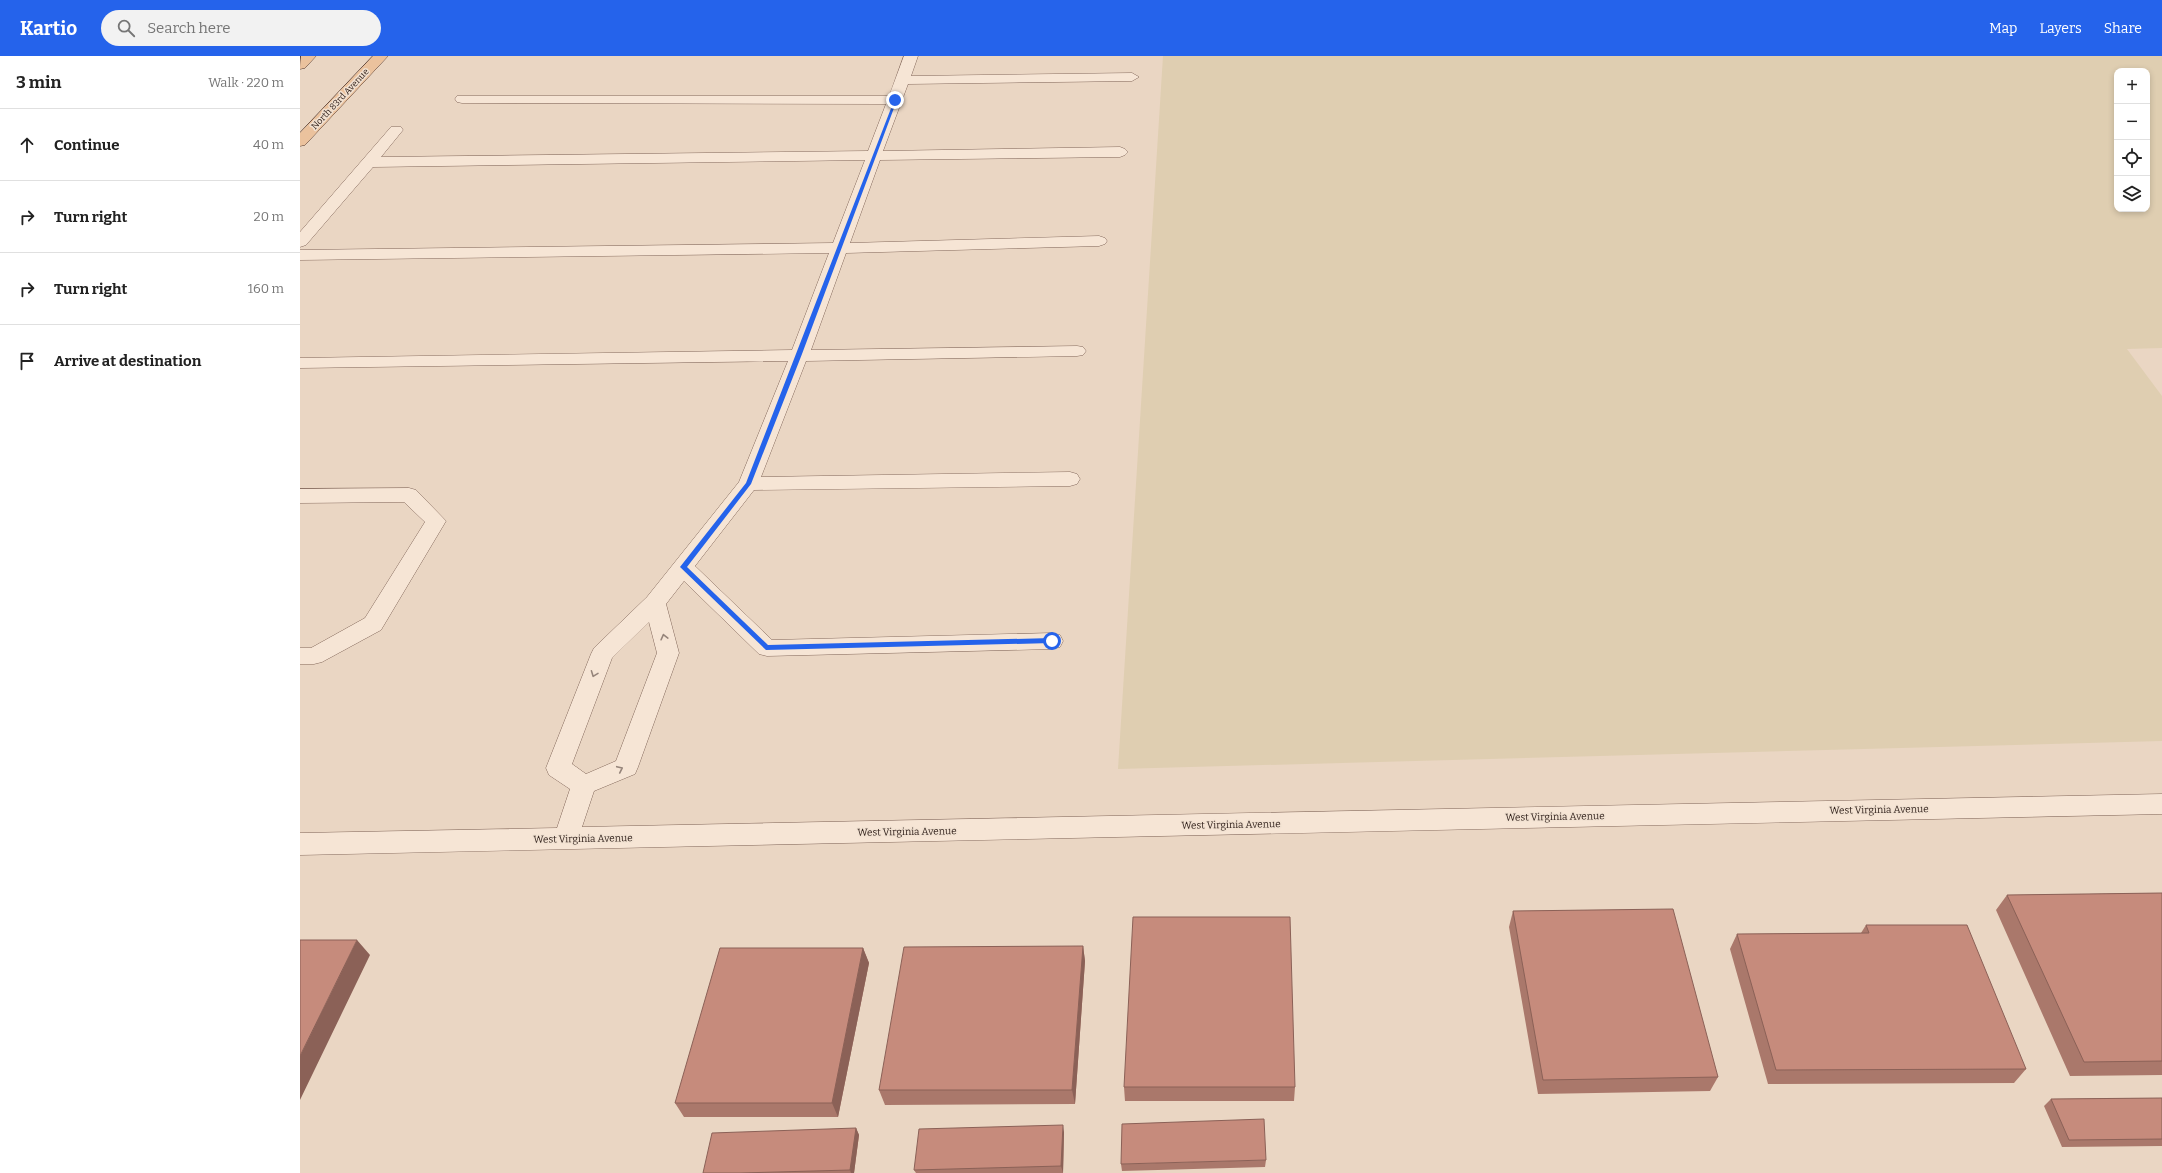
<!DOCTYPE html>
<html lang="en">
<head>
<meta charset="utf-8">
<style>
	:root { --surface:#fff; --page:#f2f2f2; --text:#222; --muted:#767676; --line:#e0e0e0; --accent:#2563eb }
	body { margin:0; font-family:Bitter,serif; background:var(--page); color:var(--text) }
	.controls { position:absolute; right:12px; top:12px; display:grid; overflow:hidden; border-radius:8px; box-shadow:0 2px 6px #0003 }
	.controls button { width:36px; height:36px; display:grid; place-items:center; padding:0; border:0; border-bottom:1px solid var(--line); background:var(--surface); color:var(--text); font:20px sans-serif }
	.stop { position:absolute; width:12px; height:12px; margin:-9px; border:3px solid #2563eb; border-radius:50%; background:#fff }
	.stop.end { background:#2563eb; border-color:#fff; box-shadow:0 1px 4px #0008 }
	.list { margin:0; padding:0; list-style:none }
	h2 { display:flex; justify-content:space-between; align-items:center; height:52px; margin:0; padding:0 16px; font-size:17px }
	h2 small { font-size:13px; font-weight:400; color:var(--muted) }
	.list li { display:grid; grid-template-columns:26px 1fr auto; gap:12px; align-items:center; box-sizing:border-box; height:72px; padding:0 16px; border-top:1px solid var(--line) }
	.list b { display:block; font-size:15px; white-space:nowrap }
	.list em { font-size:13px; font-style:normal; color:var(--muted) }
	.icon { flex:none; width:22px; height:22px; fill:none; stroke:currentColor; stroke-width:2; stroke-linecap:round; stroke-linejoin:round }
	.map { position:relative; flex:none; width:1862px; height:1117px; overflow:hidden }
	header { display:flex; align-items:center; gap:24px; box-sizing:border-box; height:56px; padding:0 20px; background:var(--accent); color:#fff }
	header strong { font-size:19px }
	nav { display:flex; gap:22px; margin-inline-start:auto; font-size:14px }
	.search { width:280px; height:36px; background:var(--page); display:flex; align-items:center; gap:10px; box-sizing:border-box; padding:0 14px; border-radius:22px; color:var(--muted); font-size:15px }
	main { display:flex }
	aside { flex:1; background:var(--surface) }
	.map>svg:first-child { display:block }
	.farmland { fill:#dfceb1; fill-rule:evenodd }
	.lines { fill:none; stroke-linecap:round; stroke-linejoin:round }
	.minor-casing { stroke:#83685b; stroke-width:1 }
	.major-casing { stroke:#51382f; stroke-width:1 }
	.minor { fill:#f6e5d5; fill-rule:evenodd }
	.major { fill:#ebc29d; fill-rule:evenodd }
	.wall { fill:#aa786b }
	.shaded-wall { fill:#8b6157 }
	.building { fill:#c68b7c; stroke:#8b6157 }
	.oneway { stroke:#95847a }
	.route { fill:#2563eb }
	.labels { text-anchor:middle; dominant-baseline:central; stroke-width:3; stroke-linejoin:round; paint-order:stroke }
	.far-street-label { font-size:9px; fill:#34241e; stroke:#f2e2d2 }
	.street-label { font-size:10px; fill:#34241e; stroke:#f2e2d2 }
</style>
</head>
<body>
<header>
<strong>Kartio</strong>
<div class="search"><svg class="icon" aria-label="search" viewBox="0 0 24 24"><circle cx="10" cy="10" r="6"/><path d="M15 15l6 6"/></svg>Search here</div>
<nav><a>Map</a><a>Layers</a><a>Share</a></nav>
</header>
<main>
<aside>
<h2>3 min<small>Walk · 220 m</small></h2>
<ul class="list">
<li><svg class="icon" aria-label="ahead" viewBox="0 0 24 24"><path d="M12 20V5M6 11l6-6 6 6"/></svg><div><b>Continue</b></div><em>40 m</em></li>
<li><svg class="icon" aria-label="right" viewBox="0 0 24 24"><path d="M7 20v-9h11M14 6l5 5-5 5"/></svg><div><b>Turn right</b></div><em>20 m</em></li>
<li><svg class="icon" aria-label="right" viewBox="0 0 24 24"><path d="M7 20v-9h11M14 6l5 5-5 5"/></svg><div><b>Turn right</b></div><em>160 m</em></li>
<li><svg class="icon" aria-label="arrive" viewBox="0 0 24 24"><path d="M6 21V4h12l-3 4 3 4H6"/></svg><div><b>Arrive at destination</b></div></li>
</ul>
</aside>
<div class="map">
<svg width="1862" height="1117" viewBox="0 0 1862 1117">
	<rect width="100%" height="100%" fill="#ead6c3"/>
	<!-- farmland -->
	<path class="farmland" d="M863,0H1862V292L1827,293L1862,340V685L818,713ZM1817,15H1847V153H1817Z"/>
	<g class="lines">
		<!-- minor casing -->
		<g class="minor-casing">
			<path id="minor" d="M604,0H618L611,20L832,17L839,21L832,25L608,28L583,95L820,91L825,93L828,96L825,99L820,101L580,104L550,187L799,180L805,182L807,185L805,188L799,190L546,197L511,294L777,290L783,291L786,295L783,299L777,300L506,305L461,421L770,416L777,418L780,423L777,428L770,430L454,434L395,510L472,584L752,577L760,579L763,585L760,591L752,593L467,600L459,598L384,525L366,548L379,597L338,711L335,718L294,735L282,771L1862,738V758L0,799V777L257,772L270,733L249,719L246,712L291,598L294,592L347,541L439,426L488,305L0,312V302L492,294L529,197L0,204V194L533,187L565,104L73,111L6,189L0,191V176L91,71H101L103,74L81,101L568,95L586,48L162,47L157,46L155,43L157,40H589ZM349,566L357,597L316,705L286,718L272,708L312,602Z
				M109,432L116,434L146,465L81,574L22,606L14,608H0V592H11L65,562L125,466L104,446L0,447V433Z"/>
		</g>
		<!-- major casing -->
		<g class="major-casing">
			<path id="major" d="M1,0H16L5,12L0,13Z
				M73,0H88L5,89L0,90V77Z"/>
		</g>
		<!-- minor -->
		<use href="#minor" class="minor"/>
		<!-- major -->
		<use href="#major" class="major"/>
	</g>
	<!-- wall -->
	<path class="wall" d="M1862,837V1019L1770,1020L1696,854L1707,839Z
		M1213,855L1418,1021L1410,1035L1238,1038L1209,871Z
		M1566,869L1726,1013L1714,1027L1468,1028L1430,893L1437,878L1561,877Z
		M783,890L785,905L775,1048L585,1049L579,1034Z
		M563,892L569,907L538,1061H384L375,1047Z
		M824,1031H995L994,1045H825Z
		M1862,1042V1090L1762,1091L1744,1050L1751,1043Z
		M556,1072L559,1079L554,1117H403Z
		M764,1076L763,1117H616L614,1114Z
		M966,1104L965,1111L822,1115L821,1108Z"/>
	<!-- shaded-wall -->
	<path class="shaded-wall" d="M57,884L70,899L0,1044V1000Z
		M783,890L785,905L775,1048L772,1034Z
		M563,892L569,907L538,1061L532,1047Z
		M763,1069L764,1076L763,1117L761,1110Z
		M556,1072L559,1079L554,1117H551L550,1114Z"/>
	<!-- building -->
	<path class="building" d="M1862,837V1005L1784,1006L1707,839Z
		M1373,853L1418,1021L1243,1024L1213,855Z
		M833,861H990L995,1031H824Z
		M1566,869H1667L1726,1013L1476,1014L1437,878L1569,877Z
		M0,884H57L0,1000Z
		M783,890L772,1034H579L604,891Z
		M420,892H563L532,1047H375Z
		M1862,1042V1083L1769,1084L1751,1043Z
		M964,1063L966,1104L821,1108L822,1068Z
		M763,1069L761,1110L614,1114L619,1073Z
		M556,1072L550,1114L440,1117H403L412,1077Z"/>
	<!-- one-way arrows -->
	<defs><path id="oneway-chevron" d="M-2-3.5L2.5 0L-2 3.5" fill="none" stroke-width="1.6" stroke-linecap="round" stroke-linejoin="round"/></defs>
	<g class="oneway">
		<use href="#oneway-chevron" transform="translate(364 581) rotate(-104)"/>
		<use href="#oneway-chevron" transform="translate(294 618) rotate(111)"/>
		<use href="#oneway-chevron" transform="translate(320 713) rotate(-25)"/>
	</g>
	<!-- route -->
	<path class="route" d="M595,42L597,44L502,298L451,428L387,511L468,589L752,582L755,585L752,587L466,594L380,511L446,427Z"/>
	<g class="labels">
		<!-- far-street labels -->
		<g class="far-street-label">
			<text transform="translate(40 43) rotate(-47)">North 83rd Avenue</text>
		</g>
		<!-- street labels -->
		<g class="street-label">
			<text transform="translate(1579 754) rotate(-1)">West Virginia Avenue</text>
			<text transform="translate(1255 761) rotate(-1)">West Virginia Avenue</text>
			<text transform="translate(931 769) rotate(-1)">West Virginia Avenue</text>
			<text transform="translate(607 776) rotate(-1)">West Virginia Avenue</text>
			<text transform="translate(283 783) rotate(-1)">West Virginia Avenue</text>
		</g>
	</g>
</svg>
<div class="controls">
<button>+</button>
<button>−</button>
<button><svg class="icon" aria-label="locate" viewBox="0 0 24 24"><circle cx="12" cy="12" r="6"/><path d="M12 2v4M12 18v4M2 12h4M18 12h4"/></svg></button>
<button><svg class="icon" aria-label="layers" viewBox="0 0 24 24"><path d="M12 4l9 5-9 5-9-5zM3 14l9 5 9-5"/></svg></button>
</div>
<div class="stop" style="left:752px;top:585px"></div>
<div class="stop end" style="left:595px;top:44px"></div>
</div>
</main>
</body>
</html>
